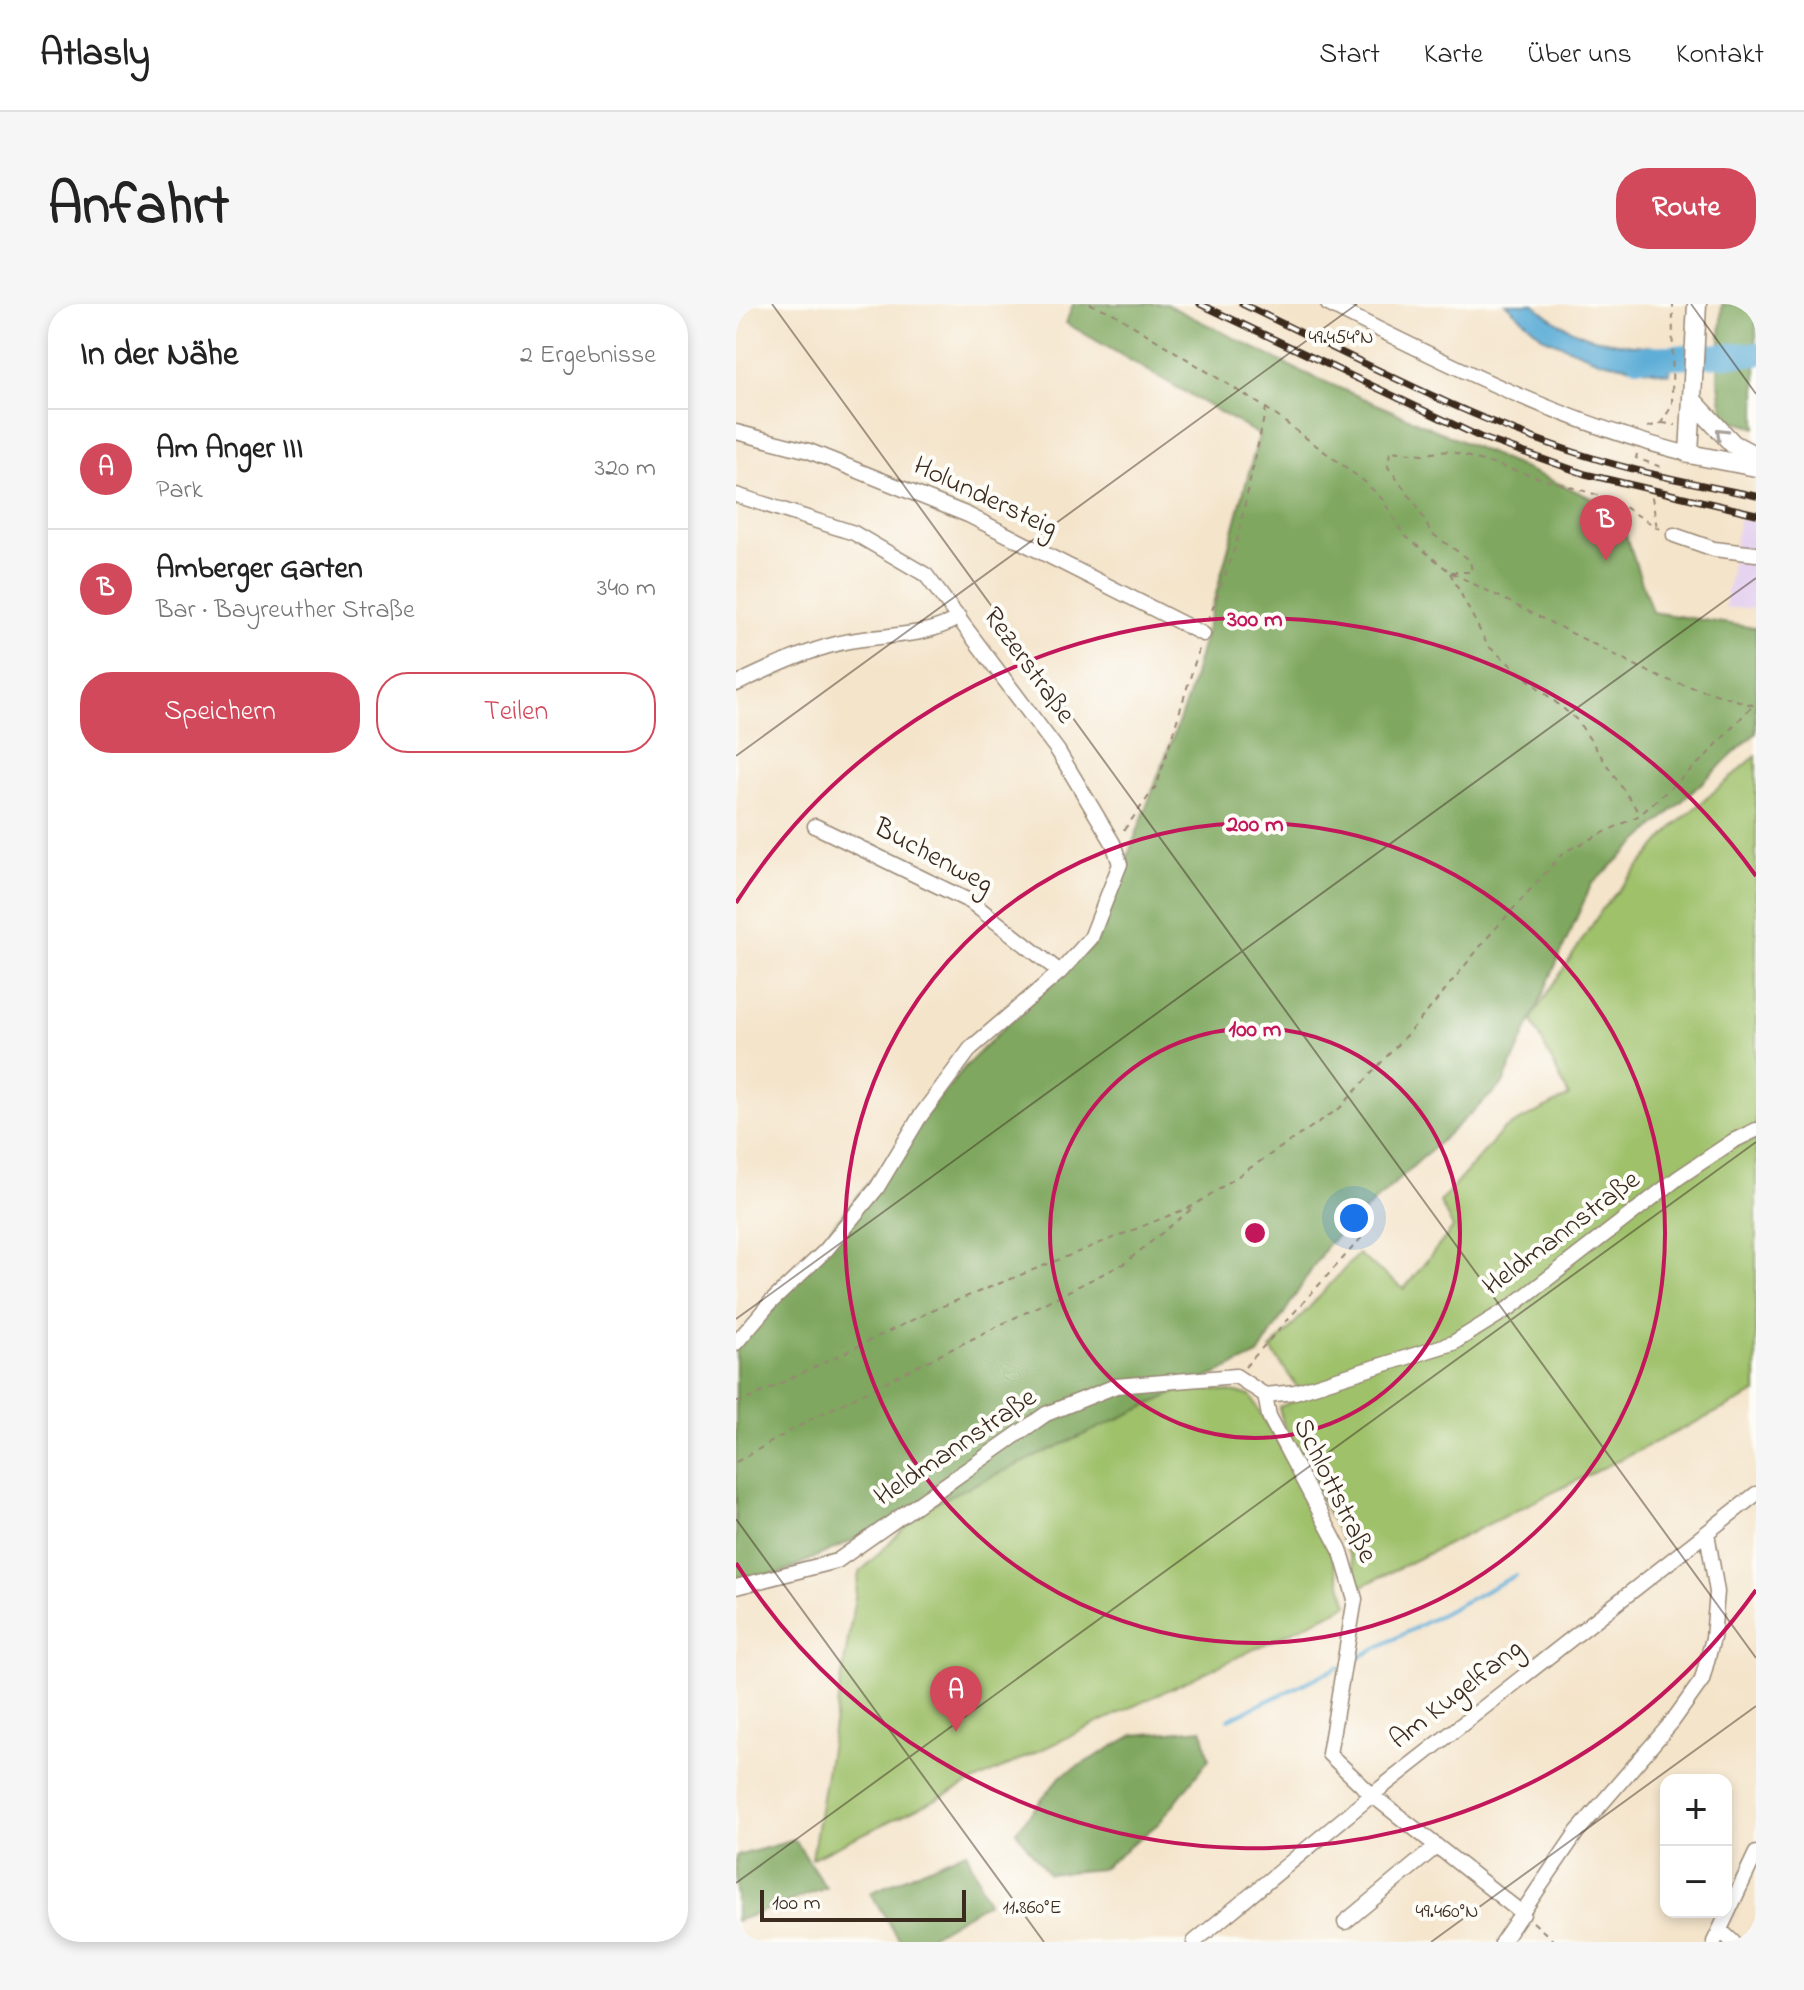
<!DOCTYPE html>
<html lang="de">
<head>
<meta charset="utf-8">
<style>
	:root { --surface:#fff; --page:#f6f6f6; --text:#222; --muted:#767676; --line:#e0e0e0; --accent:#d1495b }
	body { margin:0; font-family:"Indie Flower",sans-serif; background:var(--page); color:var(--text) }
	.controls { position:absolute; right:24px; bottom:24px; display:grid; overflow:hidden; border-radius:16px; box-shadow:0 4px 12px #0003 }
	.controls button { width:72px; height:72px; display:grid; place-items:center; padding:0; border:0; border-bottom:2px solid var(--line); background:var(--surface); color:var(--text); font:40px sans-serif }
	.scale { position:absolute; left:24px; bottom:20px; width:206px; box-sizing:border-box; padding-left:8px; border:4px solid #3b2a1e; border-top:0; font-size:22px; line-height:28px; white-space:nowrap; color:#3b2a1e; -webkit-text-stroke:6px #fdfcf7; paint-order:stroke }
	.you { position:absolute; left:618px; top:914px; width:28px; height:28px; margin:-20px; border:6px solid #fff; border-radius:50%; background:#1a73e8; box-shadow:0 0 0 12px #1a73e833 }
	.badge { display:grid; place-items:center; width:52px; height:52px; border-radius:50%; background:var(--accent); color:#fff; font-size:26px; font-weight:700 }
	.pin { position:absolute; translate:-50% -66px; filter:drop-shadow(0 2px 4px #0008) }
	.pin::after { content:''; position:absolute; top:42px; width:28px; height:24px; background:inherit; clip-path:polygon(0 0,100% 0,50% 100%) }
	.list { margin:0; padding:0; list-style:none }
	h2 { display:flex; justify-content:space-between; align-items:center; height:104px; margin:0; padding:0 32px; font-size:34px }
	h2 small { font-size:26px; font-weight:400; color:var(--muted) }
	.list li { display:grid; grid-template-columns:52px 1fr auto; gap:24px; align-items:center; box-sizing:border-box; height:120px; padding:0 32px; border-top:2px solid var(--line) }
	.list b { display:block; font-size:30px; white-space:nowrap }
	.list p { margin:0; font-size:26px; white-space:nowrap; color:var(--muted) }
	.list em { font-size:26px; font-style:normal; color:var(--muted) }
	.actions { display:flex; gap:16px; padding:24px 32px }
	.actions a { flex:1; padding:18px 0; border:2px solid var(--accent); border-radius:32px; text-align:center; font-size:28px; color:var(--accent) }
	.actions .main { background:var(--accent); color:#fff }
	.map { position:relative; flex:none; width:1020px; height:1638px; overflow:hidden; border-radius:32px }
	header { display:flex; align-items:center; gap:48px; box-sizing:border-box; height:112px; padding:0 40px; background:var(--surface); border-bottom:2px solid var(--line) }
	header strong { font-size:38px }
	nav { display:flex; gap:44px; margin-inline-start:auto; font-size:28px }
	.intro { display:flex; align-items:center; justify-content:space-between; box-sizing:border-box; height:192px; padding:0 48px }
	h1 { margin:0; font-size:56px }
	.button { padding:20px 36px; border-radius:32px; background:var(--accent); color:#fff; font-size:28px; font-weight:700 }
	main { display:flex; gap:48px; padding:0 48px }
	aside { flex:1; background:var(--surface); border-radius:32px; box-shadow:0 4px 12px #0003 }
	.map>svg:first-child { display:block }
	.built { fill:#e6d3f0 }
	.green { fill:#9fc16a; stroke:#6d7644; stroke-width:2 }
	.forest { fill:#7fa75e; stroke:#5d683e; stroke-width:2 }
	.water { fill:#5dadd7; stroke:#4c6c7a; stroke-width:2 }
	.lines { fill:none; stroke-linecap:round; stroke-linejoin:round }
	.stream { stroke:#5dadd7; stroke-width:4 }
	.river { stroke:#5dadd7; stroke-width:24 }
	.minor-casing { stroke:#988774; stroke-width:17 }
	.major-casing { stroke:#988774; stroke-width:21 }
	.path { stroke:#988774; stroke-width:2; stroke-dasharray:6 6; stroke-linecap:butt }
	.minor { stroke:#fff; stroke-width:14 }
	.major { stroke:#fff; stroke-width:18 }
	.rail-casing { stroke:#3b2a1e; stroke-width:7 }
	.rail { stroke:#fdfcf7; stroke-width:4; stroke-dasharray:12; stroke-linecap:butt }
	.oneway { stroke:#a79f9a }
	.ticks { fill:none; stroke:#3b2a1e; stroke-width:2; stroke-opacity:0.45 }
	.ring { fill:none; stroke:#c2185b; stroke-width:4 }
	.labels { text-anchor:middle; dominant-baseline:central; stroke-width:8; stroke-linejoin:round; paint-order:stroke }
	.street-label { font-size:28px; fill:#3b2a1e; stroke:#fdfcf7 }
	.ticks-label { font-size:20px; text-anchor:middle; fill:#3b2a1e; stroke:#fdfcf7; stroke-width:8; stroke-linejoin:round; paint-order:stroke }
	.centre { fill:#c2185b; stroke:#fdfcf7; stroke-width:4 }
	.ring-label { font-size:24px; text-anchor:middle; font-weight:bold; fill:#c2185b; stroke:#fdfcf7; stroke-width:8; stroke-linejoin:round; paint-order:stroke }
</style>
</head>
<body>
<header>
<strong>Atlasly</strong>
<nav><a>Start</a><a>Karte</a><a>Über uns</a><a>Kontakt</a></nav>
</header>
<div class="intro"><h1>Anfahrt</h1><a class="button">Route</a></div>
<main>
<aside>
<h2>In der Nähe<small>2 Ergebnisse</small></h2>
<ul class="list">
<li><span class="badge">A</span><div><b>Am Anger III</b><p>Park</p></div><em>320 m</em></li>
<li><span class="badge">B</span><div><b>Amberger Garten</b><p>Bar · Bayreuther Straße</p></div><em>340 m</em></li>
</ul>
<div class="actions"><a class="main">Speichern</a><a>Teilen</a></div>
</aside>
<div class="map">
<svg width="1020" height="1638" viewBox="0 0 1020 1638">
	<rect width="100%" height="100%" fill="#fdfcf7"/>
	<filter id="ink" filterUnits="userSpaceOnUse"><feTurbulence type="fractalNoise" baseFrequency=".0125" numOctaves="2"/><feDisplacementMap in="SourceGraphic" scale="16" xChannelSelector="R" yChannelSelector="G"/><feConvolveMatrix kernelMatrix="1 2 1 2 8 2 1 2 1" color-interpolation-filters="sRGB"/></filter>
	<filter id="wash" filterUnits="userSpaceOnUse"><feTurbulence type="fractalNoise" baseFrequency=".006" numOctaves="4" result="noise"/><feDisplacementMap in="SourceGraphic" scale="32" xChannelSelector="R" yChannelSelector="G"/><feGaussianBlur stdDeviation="1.8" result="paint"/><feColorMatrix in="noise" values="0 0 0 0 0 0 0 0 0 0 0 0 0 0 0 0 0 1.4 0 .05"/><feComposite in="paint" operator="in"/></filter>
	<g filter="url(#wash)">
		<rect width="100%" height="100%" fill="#f4e4ca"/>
		<!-- built -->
		<path class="built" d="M1003,215L1020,218V304H989Z"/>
		<!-- green -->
		<path class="green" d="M1020,452V1089L624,1283L615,1254L547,1120L543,1103L568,1093L535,1045L622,950L668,985L717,924L704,898L768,825L833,792L795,715L867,604L938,522Z
			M445,1081L514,1091L580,1204L612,1301L76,1554L123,1269L301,1092Z"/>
		<!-- forest -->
		<path class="forest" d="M337,0H430L562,66L881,205L916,308L1020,324V429L855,581L767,780L591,941L522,1051L45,1269L0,1274V1039L229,763L279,712L358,641L452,393L523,131L330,19Z
			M986,0H1020V124L988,114L982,73Z
			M466,1425L473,1455L423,1519L365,1565L312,1570L280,1527L325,1472L398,1431Z
			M59,1536L90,1584L0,1617V1552Z
			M230,1547L252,1598L184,1638H165L134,1589Z"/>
		<!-- water -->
		<path class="water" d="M770,0H798C840,39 881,40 935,44L933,70L865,57L808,34Z"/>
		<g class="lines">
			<!-- stream -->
			<path class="stream" d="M614,1358L780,1271
				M493,1415L603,1363"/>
			<!-- river -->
			<path class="river" d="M902,54L1020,50"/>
		</g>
	</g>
	<g filter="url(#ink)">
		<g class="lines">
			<!-- minor casing -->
			<g class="minor-casing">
				<path id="minor" d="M592,0C707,58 827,119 953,150
					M0,128L73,147L232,211L467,330
					M0,191L118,229L190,271L322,447L377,539L384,560L355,634L324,668L235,744L183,814L141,884L90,946L34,999L0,1039
					M938,231L978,245L1020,250
					M0,380C34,364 67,348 104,339C144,329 188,336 223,313
					M79,522L235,598L324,668
					M529,1091L533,1112L605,1248L619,1295L593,1450L636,1491L787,1610
					M0,1283L101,1257L310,1110L380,1082L500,1072L529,1091L559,1088L717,1039L775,1003L942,874L997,837L1020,826
					M609,1618L701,1542
					M984,1626L997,1638
					M458,1638L636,1491L1020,1190
					M766,1638L841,1528L936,1418L966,1376L977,1334L981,1288L971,1229
					M978,1638L1020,1549"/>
			</g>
			<!-- major casing -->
			<g class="major-casing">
				<path id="major" d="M961,0L953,150L1020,163
					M957,97L997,140L1020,152"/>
			</g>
			<!-- path -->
			<path class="path" d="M354,0L375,8L530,104L629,178L647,196L667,230L714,268L925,374L1020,402
				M926,119L940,121
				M912,123L925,119L936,102L937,0
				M901,150L900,154L925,163
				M916,193L921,224
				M715,268H736L734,256L695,229L681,202L652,163L654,147L687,150L713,147L875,195L924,225
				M714,269L752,342L841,416L903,509
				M472,317L500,241L530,104
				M388,526L421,481L463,345
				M509,1063L627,932
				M0,1097L6,1098L197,1006L457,902L604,804L692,707L752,633L828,548L904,511L967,455L1017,401
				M0,1158L79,1113L389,959L459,902
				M797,1618L819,1638"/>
			<!-- minor -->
			<use href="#minor" class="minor"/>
			<!-- major -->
			<use href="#major" class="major"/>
			<!-- rail casing -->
			<g class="rail-casing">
				<path id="rail" d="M464,0L744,133L849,170L1020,210
					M506,0C618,53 729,114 847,151C904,169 962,180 1020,192"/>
			</g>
			<!-- rail -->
			<use href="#rail" class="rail"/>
		</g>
		<!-- one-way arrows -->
		<defs><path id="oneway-chevron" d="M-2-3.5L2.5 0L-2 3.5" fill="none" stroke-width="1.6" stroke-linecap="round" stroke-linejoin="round" transform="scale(2)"/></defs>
		<use class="oneway" href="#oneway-chevron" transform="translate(985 129) rotate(-135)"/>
	</g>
	<!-- ticks -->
	<path class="ticks" d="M36,0L1020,1354M955,0L1020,90M0,452L621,0M0,1015L1020,274M0,1215L308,1638M0,1579L1020,838M695,1638L1020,1402"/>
	<!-- distance rings -->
	<g class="ring">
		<circle cx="519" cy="929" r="205"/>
		<circle cx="519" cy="929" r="410"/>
		<path d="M1020 1286A615 615 0 0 1 0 1259M0 599A615 615 0 0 1 1020 572"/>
	</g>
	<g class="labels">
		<!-- street labels -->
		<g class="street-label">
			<text transform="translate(249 194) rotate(25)">Holundersteig</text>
			<text transform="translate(292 362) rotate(54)">Rezerstraße</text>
			<text transform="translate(197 553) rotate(28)">Buchenweg</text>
			<text transform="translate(826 930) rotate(-37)">Heldmannstraße</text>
			<text transform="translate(220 1144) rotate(-34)">Heldmannstraße</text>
			<text transform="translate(598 1187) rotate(64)">Schlottstraße</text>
			<text transform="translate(721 1391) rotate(-38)">Am Kugelfang</text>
		</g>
	</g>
	<g class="ticks-label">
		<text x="605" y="39">49.454°N</text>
		<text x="296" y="1609">11.860°E</text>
		<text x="711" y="1613">49.460°N</text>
	</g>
	<circle cx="519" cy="929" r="12" class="centre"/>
	<g class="ring-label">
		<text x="519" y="322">300 m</text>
		<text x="519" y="527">200 m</text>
		<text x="519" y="732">100 m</text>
	</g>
</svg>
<div class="controls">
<button>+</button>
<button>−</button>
</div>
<div class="scale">100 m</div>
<div class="you"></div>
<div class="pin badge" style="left:220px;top:1428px">A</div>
<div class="pin badge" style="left:870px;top:257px">B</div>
</div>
</main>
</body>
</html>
